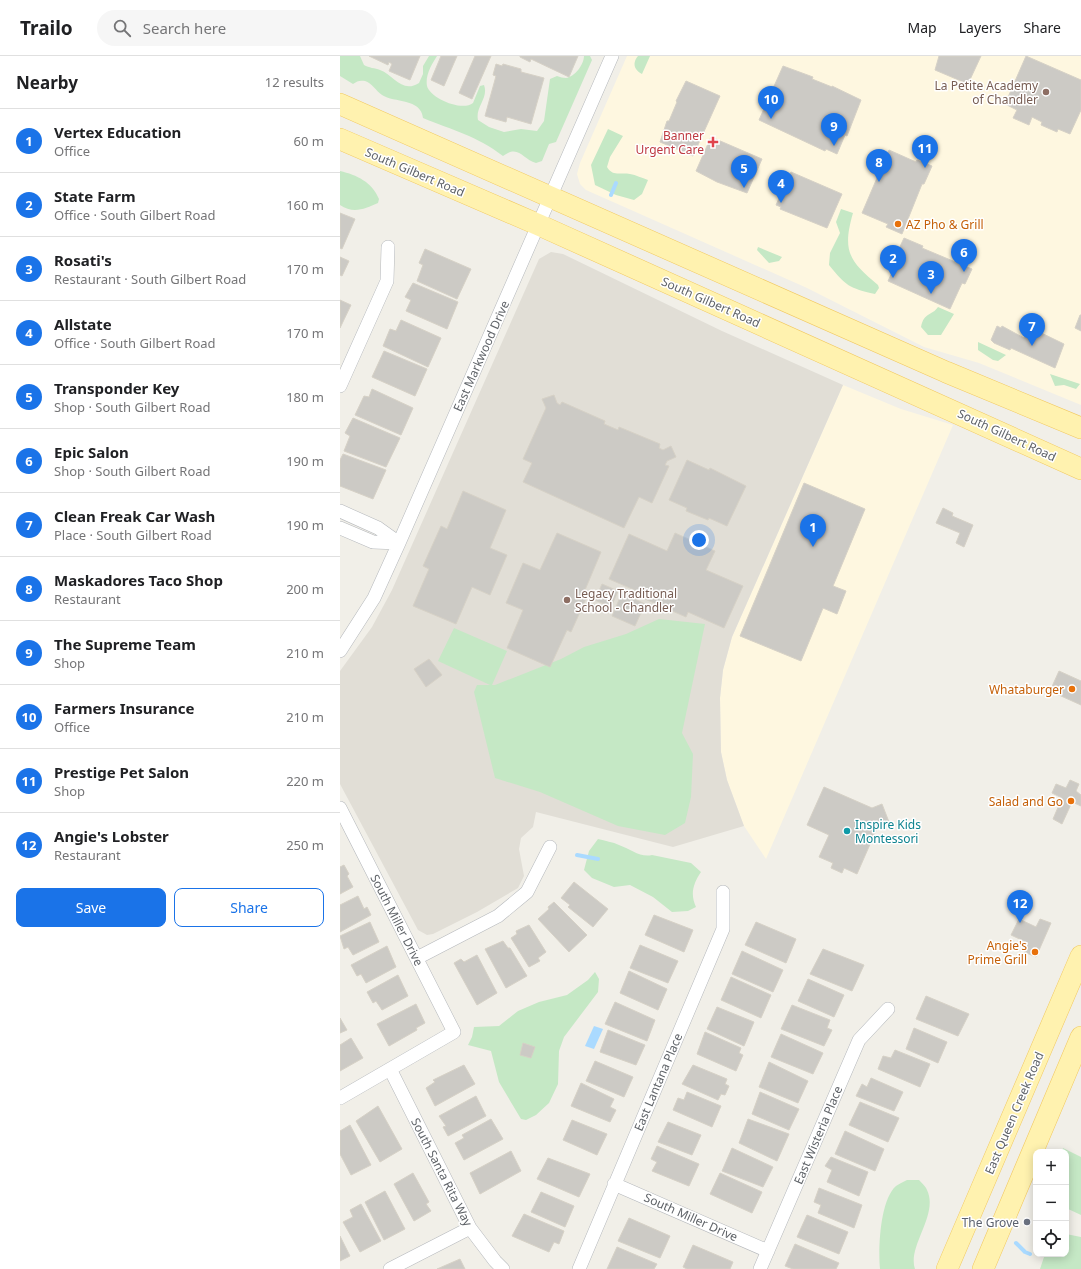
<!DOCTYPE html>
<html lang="en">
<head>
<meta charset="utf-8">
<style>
	:root { --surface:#fff; --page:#f6f6f6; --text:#202124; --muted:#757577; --line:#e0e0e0; --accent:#1a73e8 }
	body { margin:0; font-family:"Noto Sans",sans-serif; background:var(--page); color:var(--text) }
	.controls { position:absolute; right:12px; bottom:12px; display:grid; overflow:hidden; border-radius:8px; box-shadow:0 2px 10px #0003 }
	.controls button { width:36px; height:36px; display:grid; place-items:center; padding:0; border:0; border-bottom:1px solid var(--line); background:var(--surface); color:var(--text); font:20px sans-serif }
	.you { position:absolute; left:359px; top:484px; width:14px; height:14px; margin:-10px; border:3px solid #fff; border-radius:50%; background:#1a73e8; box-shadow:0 0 0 6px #1a73e833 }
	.badge { display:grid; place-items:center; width:26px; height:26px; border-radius:50%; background:var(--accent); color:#fff; font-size:13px; font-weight:700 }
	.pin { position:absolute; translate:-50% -33px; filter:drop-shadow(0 1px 2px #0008) }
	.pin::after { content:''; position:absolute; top:21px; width:14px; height:12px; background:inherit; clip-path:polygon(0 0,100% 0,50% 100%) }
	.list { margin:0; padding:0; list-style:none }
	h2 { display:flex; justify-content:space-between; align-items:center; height:52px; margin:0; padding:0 16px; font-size:17px }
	h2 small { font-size:13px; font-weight:400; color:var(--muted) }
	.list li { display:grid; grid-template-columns:26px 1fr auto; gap:12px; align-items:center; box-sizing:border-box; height:64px; padding:0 16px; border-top:1px solid var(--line) }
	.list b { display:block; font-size:15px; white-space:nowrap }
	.list p { margin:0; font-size:13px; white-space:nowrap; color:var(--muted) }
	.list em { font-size:13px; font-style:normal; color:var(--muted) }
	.actions { display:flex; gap:8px; padding:12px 16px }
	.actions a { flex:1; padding:9px 0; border:1px solid var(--accent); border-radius:8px; text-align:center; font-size:14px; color:var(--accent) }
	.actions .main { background:var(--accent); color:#fff }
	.icon { flex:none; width:22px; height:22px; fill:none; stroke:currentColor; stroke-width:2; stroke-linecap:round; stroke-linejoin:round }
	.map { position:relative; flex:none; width:741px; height:1213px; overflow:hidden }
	header { display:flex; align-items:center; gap:24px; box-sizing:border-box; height:56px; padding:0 20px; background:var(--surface); border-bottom:1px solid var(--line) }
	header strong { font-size:19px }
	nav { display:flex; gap:22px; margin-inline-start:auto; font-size:14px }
	.search { width:280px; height:36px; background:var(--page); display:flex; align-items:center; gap:10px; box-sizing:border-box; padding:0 14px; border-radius:22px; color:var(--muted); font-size:15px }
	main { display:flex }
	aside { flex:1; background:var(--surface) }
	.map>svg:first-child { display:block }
	.commercial { fill:#fef7e0 }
	.education { fill:#e1ded6 }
	.green { fill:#c5e8c5 }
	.water { fill:#aadaff }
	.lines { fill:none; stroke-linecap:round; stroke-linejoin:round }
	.stream { stroke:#aadaff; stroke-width:4 }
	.building { fill:#cccac5; stroke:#d6d1c6 }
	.street-casing { stroke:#b5b8bc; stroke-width:14 }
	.primary-casing { stroke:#f2c960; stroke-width:22 }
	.street { stroke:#fff; stroke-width:13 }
	.primary { stroke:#fff2af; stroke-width:21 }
	.education-dot { fill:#8d6e63; stroke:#fff; stroke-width:1.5 }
	.health-dot { fill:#e0444e; stroke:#fff; stroke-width:1.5 }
	.food-dot { fill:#e8710a; stroke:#fff; stroke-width:1.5 }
	.culture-dot { fill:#0f9aa8; stroke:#fff; stroke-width:1.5 }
	.worship-dot { fill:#6b7280; stroke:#fff; stroke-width:1.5 }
	.labels { text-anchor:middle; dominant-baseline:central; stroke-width:3; stroke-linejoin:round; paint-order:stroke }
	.education-label { font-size:12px; fill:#785e54; stroke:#fff; text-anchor:end }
	.health-label { font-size:12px; fill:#be3a42; stroke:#fff; text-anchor:end }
	.street-label { font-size:12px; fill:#5f6368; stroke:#fff }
	.food-label { font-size:12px; fill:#c56008; stroke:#fff; text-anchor:end }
	.culture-label { font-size:12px; fill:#0d838f; stroke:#fff; text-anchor:start }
	.worship-label { font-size:12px; fill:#5b616d; stroke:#fff; text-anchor:end }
</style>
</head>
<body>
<header>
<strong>Trailo</strong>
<div class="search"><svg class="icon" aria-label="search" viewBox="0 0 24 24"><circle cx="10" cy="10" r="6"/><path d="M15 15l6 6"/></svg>Search here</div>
<nav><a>Map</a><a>Layers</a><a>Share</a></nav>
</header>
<main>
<aside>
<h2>Nearby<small>12 results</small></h2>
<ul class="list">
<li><span class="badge">1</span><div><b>Vertex Education</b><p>Office</p></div><em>60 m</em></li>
<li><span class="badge">2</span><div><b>State Farm</b><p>Office · South Gilbert Road</p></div><em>160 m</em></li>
<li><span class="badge">3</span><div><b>Rosati's</b><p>Restaurant · South Gilbert Road</p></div><em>170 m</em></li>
<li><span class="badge">4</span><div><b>Allstate</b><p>Office · South Gilbert Road</p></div><em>170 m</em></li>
<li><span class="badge">5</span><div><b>Transponder Key</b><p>Shop · South Gilbert Road</p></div><em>180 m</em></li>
<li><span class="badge">6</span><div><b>Epic Salon</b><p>Shop · South Gilbert Road</p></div><em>190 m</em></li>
<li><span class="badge">7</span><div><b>Clean Freak Car Wash</b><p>Place · South Gilbert Road</p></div><em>190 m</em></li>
<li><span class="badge">8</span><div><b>Maskadores Taco Shop</b><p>Restaurant</p></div><em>200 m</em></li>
<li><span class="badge">9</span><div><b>The Supreme Team</b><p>Shop</p></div><em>210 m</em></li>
<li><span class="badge">10</span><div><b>Farmers Insurance</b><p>Office</p></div><em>210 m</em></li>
<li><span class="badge">11</span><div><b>Prestige Pet Salon</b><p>Shop</p></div><em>220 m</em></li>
<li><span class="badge">12</span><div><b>Angie's Lobster</b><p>Restaurant</p></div><em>250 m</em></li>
</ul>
<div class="actions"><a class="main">Save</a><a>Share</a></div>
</aside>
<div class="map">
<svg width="741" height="1213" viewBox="0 0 741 1213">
	<rect width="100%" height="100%" fill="#f1efe8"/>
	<!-- commercial -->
	<path class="commercial" d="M287,0H741V349L639,307L584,291L467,232L246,134L240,128L237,118L240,107Z
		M503,329L561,353L613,369L426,803L404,770L387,724L381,696L380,642L383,614L392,581Z"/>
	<!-- education -->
	<path class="education" d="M211,196L223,198L382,275L503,329L392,581L383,614L380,642L381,696L387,724L404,770L333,791L196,756L193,771L181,782L179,793L184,820L178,832L137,856L93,878L87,879L78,874L0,728V615L32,571L52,534L199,203Z"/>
	<!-- green -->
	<path class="green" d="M0,0H20L24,9C29,12 35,12 40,14C54,19 62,38 79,27L83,18V10L89,0H97C92,8 85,19 87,30C90,42 122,56 133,47L140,30L144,29C149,42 135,51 138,64L149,71L164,76L181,73L197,75L204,65L210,23L217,20C220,21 223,22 226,22C235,21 244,8 244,0H250L252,4L216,86L209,88L202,105L196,107C183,104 179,88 163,100C137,80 112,74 83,62C81,42 54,47 42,39C36,35 32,27 25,25C20,24 17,25 13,28L0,20Z
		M298,0H310L302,18C294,14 292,7 298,0Z
		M268,73L283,80L270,101L267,111C273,121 280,116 290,118C296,119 302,122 308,124L302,138L294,144L276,139L255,129L251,109Z
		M0,115C17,119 32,126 39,143L38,147C25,153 13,158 0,149Z
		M501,153L513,157C502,195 509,205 538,229L539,232L535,238C509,232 506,230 489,209L490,197L500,177L496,166Z
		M418,191L442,201L439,205L429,207L417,194Z
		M598,251L614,258L601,279H588L581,271C584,256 592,260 598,251Z
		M638,286L666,299L658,305L653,304L638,294Z
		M710,318L740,328L736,333L724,329L715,330Z
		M319,563L365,568L342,677L353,698L351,741L345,767L325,779L278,770L200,736L155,722L134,636L137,629H150L98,605L114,572L167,595L152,629H155L221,603L244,591L286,578Z
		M258,783C265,785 273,786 279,789C290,793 301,802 312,799L351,807L361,816C353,828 350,838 356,851L348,855L332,856L313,841L290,829L274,831L252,822L244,814L249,795Z
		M255,916L259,923L258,936L224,981L219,995L218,1028L209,1047L196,1059L186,1064L181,1063L159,1026L151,995L128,989L132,981L134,971L159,970L178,955L199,946L227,939L248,924Z
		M723,1092L741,1101V1159L726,1152V1096H722Z
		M567,1124H579C582,1127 586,1131 587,1134C599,1159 567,1190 575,1213H540C538,1193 540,1144 556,1130C559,1128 563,1126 567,1124Z
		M726,1178L741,1181V1213H700L705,1198H726Z"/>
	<!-- water -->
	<path class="water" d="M254,970L263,973L254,993L245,990Z"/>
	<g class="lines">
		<!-- stream -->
		<path class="stream" d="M271,139L276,127
			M237,799L258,803
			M676,1187L685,1196L690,1198"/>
	</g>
	<!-- building -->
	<path class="building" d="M29,0H80L70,24L49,15L52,8L49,6L48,9Z
		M101,0H117L104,30L91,24Z
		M135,0H151L132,43L119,37Z
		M180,0H238L229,21L191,3L190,6L180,1Z
		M599,0H641L628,28L595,14Z
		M686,0L741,24V54L730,78L718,73L717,76L701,69L702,66L692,61L689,69L673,62L677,54L665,48Z
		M156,8L162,10L163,8L181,13V16L204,22L191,68L167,61L166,66L145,60L156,20L153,19Z
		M443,10L473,21L472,23L492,31V30L521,44L507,80L505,79L497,98L486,93L485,95L419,64Z
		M346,25L380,40L353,100L320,86L327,65H329L337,46L336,45Z
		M371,81L422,103L407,137L377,126L356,115Z
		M549,94L576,106L577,104L592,110L584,128H582L562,178L546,171L548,168L522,157Z
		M451,116L502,138L487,172L440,153L441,151L436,149Z
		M0,157L15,163L2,193L0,192Z
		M564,182L583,190L582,192L632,213L625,228L622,227L610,253L548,225L561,198L557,197Z
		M85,193L131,213L117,243L77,225L83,209L79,207Z
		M0,201L9,205L2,220L0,219Z
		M73,227L118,246L107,273L66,255L71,244L65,241Z
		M0,244L11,249L0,272Z
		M740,259H741V275L735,272Z
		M61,264L101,282L88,311L43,290L50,273L56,275Z
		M657,270L661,272L662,270L684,282L689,271L724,288L715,312L671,292L670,294L654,287L651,284Z
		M44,295L87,313L75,340L32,321Z
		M32,333L73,352L61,379L15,359L24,340L29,341Z
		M214,339L217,347L220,349L222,346L265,365L264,368L278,374L279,371L320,388L319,392L323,394L331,390L336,401L327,405L325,409L329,410L312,447L299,441L284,472L183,426L192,407L183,403L206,352L202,343Z
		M13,362L60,382L46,411L4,395L10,380L5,377Z
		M3,398L46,414L33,443L0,430V404Z
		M347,404L369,414L370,412L406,430L387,470L369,462L368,464L346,455L347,452L329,444Z
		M464,427L525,453L493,530L506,535L497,558L483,552L461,605L400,580Z
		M123,435L166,454L150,492L167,499L150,539L132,531L116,568L73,550L89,513L83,510L101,470L107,473Z
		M603,452L613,457L612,460L633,469L624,491L616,487L620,477L596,467Z
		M217,477L261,496L245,534L249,536L231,576L227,574L210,611L167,592L183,554L166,547L183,507L200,514Z
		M335,477L375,495L366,514L403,530L384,572L348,556L346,561L305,543L306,539L269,523L289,478L327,495Z
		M262,528L278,535L271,551L255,544Z
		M282,537L305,548L295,570L272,560Z
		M89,603L102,619L86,631L74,613Z
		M719,615L741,625V649L710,635Z
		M730,724L739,728L736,735L741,739V750L732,746L722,768L713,763L722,742L712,737L716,728L726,732Z
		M484,731L532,752L542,748L549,766L538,770L517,818L504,812L502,817L491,812L493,807L479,801L489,779L467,769Z
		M4,809L9,818L7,820L13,831L0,838V811Z
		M234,826L268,853L253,871L228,851L230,849L221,842Z
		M18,840L24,853L27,851L31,859L0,876V849Z
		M214,846L247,879L229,896L198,863L209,853L208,851Z
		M314,859L353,874L344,896L305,879Z
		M679,863L696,871L700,863L711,867L696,901L684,896L688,887L671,879Z
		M30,866L39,886L13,899L8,891L4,893L0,880Z
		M416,866L456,883L446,907L405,889Z
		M189,869L206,896L198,902L200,905L189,911L171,882L177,878L176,875Z
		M163,885L168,892H170L187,920L166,932L145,893Z
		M300,889L338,905L328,927L290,912Z
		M47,890L56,911L26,927L21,918L17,920L11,909Z
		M483,893L524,909L512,935L470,918Z
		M402,895L443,914L433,936L392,918Z
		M137,899L157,937L137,949L114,907L121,903L124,906Z
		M289,915L327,933L318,954L280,937Z
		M58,919L68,940L42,954L36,945L33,947L27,936Z
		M391,921L431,939L421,962L381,944Z
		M468,923L504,939L494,961L458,945Z
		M586,940L629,958L618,980L576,963Z
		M275,946L315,964L307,985L265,968Z
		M76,948L85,967L76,972L77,974L49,990L37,968Z
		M452,949L490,964L487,972L492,974L484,990L441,973Z
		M377,951L414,966L404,990L367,973Z
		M0,962L7,974L0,977Z
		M574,972L607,986L598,1007L566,993Z
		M268,974L305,989L296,1009L260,996Z
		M365,976L401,992L399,997L403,999L396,1015L357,998Z
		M441,978L483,997L473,1018L431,1001Z
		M11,982L23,1002L0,1015V989Z
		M183,987L195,991L191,1002L180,999Z
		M555,994L590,1008L580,1031L538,1013L543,1000L551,1002Z
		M255,1005L293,1021L284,1041L246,1025Z
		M429,1006L468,1025L458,1047L419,1031Z
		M124,1009L135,1028L95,1050L86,1032L95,1026L93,1024Z
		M353,1009L387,1023L385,1028L389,1030L385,1039L381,1038L378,1044L342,1028Z
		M531,1022L563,1036L554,1055L516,1040L522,1028L527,1031Z
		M241,1027L274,1043L270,1051L276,1054L270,1066L231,1050Z
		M347,1036L381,1050L372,1071L333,1054L338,1042L344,1044Z
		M420,1036L459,1053L449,1074L412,1058Z
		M136,1040L146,1060L108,1080L103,1071L106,1070L99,1060Z
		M520,1046L559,1062L548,1086L509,1069Z
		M38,1050L62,1093L40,1106L16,1065Z
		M151,1063L163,1083L124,1104L115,1087L124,1082L122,1079Z
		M408,1063L449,1078L437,1105L399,1087Z
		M232,1064L267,1078L257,1099L223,1084Z
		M328,1066L361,1079L352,1099L318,1086Z
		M10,1069L31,1109L11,1119L0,1098V1075Z
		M505,1075L544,1093L535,1115L495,1098Z
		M317,1090L359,1108L349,1130L312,1115L317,1106L311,1103Z
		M392,1092L433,1111L423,1131L382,1115Z
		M171,1095L181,1115L140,1138L130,1117Z
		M491,1101L528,1116L519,1140L487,1126L492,1114L485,1110Z
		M208,1102L250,1118L239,1141L197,1123Z
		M73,1117L89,1146L86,1148L91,1155L74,1165L54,1128Z
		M380,1117L422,1136L412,1157L370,1138Z
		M479,1132L522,1149L514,1172L478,1157L481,1149L474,1146Z
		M45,1135L65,1173L44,1184L25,1146Z
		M201,1136L234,1150L225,1171L191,1156Z
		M21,1148L41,1185L20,1196L3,1166L13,1161L10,1154Z
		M184,1158L224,1175L219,1188L214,1186L209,1196L172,1180Z
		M467,1159L508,1176L499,1198L457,1181Z
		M289,1162L330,1180L320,1202L278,1185Z
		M0,1180L10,1200L0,1205Z
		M455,1188L499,1207L496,1213H453L445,1210Z
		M353,1189L393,1206L390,1213H347L343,1211Z
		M277,1191L317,1208L314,1213H267Z
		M120,1203L125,1213H97Z"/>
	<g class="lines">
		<!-- street casing -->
		<g class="street-casing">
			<path id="street" d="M0,330L47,225L48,191
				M0,455L38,472L59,487
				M0,472L33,486L59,487
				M0,595L34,542L59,487L272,0
				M0,752L114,976L0,1042
				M77,902L158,860L187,836L210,791
				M50,1013L130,1172L155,1205L163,1213
				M274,1128L428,1195
				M50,1213L130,1172
				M239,1213L383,873V836
				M420,1213L519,984L548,953"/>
		</g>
		<!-- primary casing -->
		<g class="primary-casing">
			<path id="primary" d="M0,48L606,316L741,372
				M0,83L199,169L741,413
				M607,1213L741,900
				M643,1213L741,981"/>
		</g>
		<!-- street -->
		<use href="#street" class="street"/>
		<!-- primary -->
		<use href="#primary" class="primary"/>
	</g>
	<!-- markers -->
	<g class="education-dot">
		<circle cx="706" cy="36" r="4"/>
		<circle cx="227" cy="544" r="4"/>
	</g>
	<path class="health-dot" d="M371 80h4v4h4v4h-4v4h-4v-4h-4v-4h4z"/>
	<g class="food-dot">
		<circle cx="558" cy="168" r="4"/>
		<circle cx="732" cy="633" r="4"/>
		<circle cx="731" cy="745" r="4"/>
		<circle cx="695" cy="896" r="4"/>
	</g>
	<circle class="culture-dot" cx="507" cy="775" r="4"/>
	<circle class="worship-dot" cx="687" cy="1166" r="4"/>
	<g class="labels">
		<!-- education labels -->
		<g class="education-label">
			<text x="698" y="29">La Petite Academy<tspan x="698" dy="14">of Chandler</tspan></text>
			<text x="235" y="537" text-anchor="start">Legacy Traditional<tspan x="235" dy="14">School - Chandler</tspan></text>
		</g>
		<!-- health labels -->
		<g class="health-label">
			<text x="364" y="79">Banner<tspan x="364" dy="14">Urgent Care</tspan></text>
		</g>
		<!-- street labels -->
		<g class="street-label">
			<text transform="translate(75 116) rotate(23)">South Gilbert Road</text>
			<text transform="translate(371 246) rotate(24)">South Gilbert Road</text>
			<text transform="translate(141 300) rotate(-66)">East Markwood Drive</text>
			<text transform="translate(667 379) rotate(25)">South Gilbert Road</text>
			<text transform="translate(57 864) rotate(63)">South Miller Drive</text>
			<text transform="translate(318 1026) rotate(-67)">East Lantana Place</text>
			<text transform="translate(674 1057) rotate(-67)">East Queen Creek Road</text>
			<text transform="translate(478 1079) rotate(-67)">East Wisteria Place</text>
			<text transform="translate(102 1116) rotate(63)">South Santa Rita Way</text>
			<text transform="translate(351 1161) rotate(24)">South Miller Drive</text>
		</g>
		<!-- food labels -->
		<g class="food-label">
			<text x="566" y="168" text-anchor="start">AZ Pho &amp; Grill</text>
			<text x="724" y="633">Whataburger</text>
			<text x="723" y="745">Salad and Go</text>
			<text x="687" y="889">Angie's<tspan x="687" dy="14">Prime Grill</tspan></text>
		</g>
		<!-- culture labels -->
		<g class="culture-label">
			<text x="515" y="768">Inspire Kids<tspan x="515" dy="14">Montessori</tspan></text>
		</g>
		<!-- worship labels -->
		<g class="worship-label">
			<text x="679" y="1166">The Grove</text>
		</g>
	</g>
</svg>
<div class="controls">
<button>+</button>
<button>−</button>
<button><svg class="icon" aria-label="locate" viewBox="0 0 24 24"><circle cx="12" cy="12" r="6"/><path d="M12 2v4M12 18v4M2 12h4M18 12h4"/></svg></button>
</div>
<div class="you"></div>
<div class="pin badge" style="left:473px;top:491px">1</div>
<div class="pin badge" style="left:553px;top:222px">2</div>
<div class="pin badge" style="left:591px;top:238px">3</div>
<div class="pin badge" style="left:441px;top:147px">4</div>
<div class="pin badge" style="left:404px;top:132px">5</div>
<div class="pin badge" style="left:624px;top:216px">6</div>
<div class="pin badge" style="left:692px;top:290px">7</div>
<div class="pin badge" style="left:539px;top:126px">8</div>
<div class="pin badge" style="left:494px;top:90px">9</div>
<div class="pin badge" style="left:431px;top:63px">10</div>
<div class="pin badge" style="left:585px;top:112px">11</div>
<div class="pin badge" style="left:680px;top:867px">12</div>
</div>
</main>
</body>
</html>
